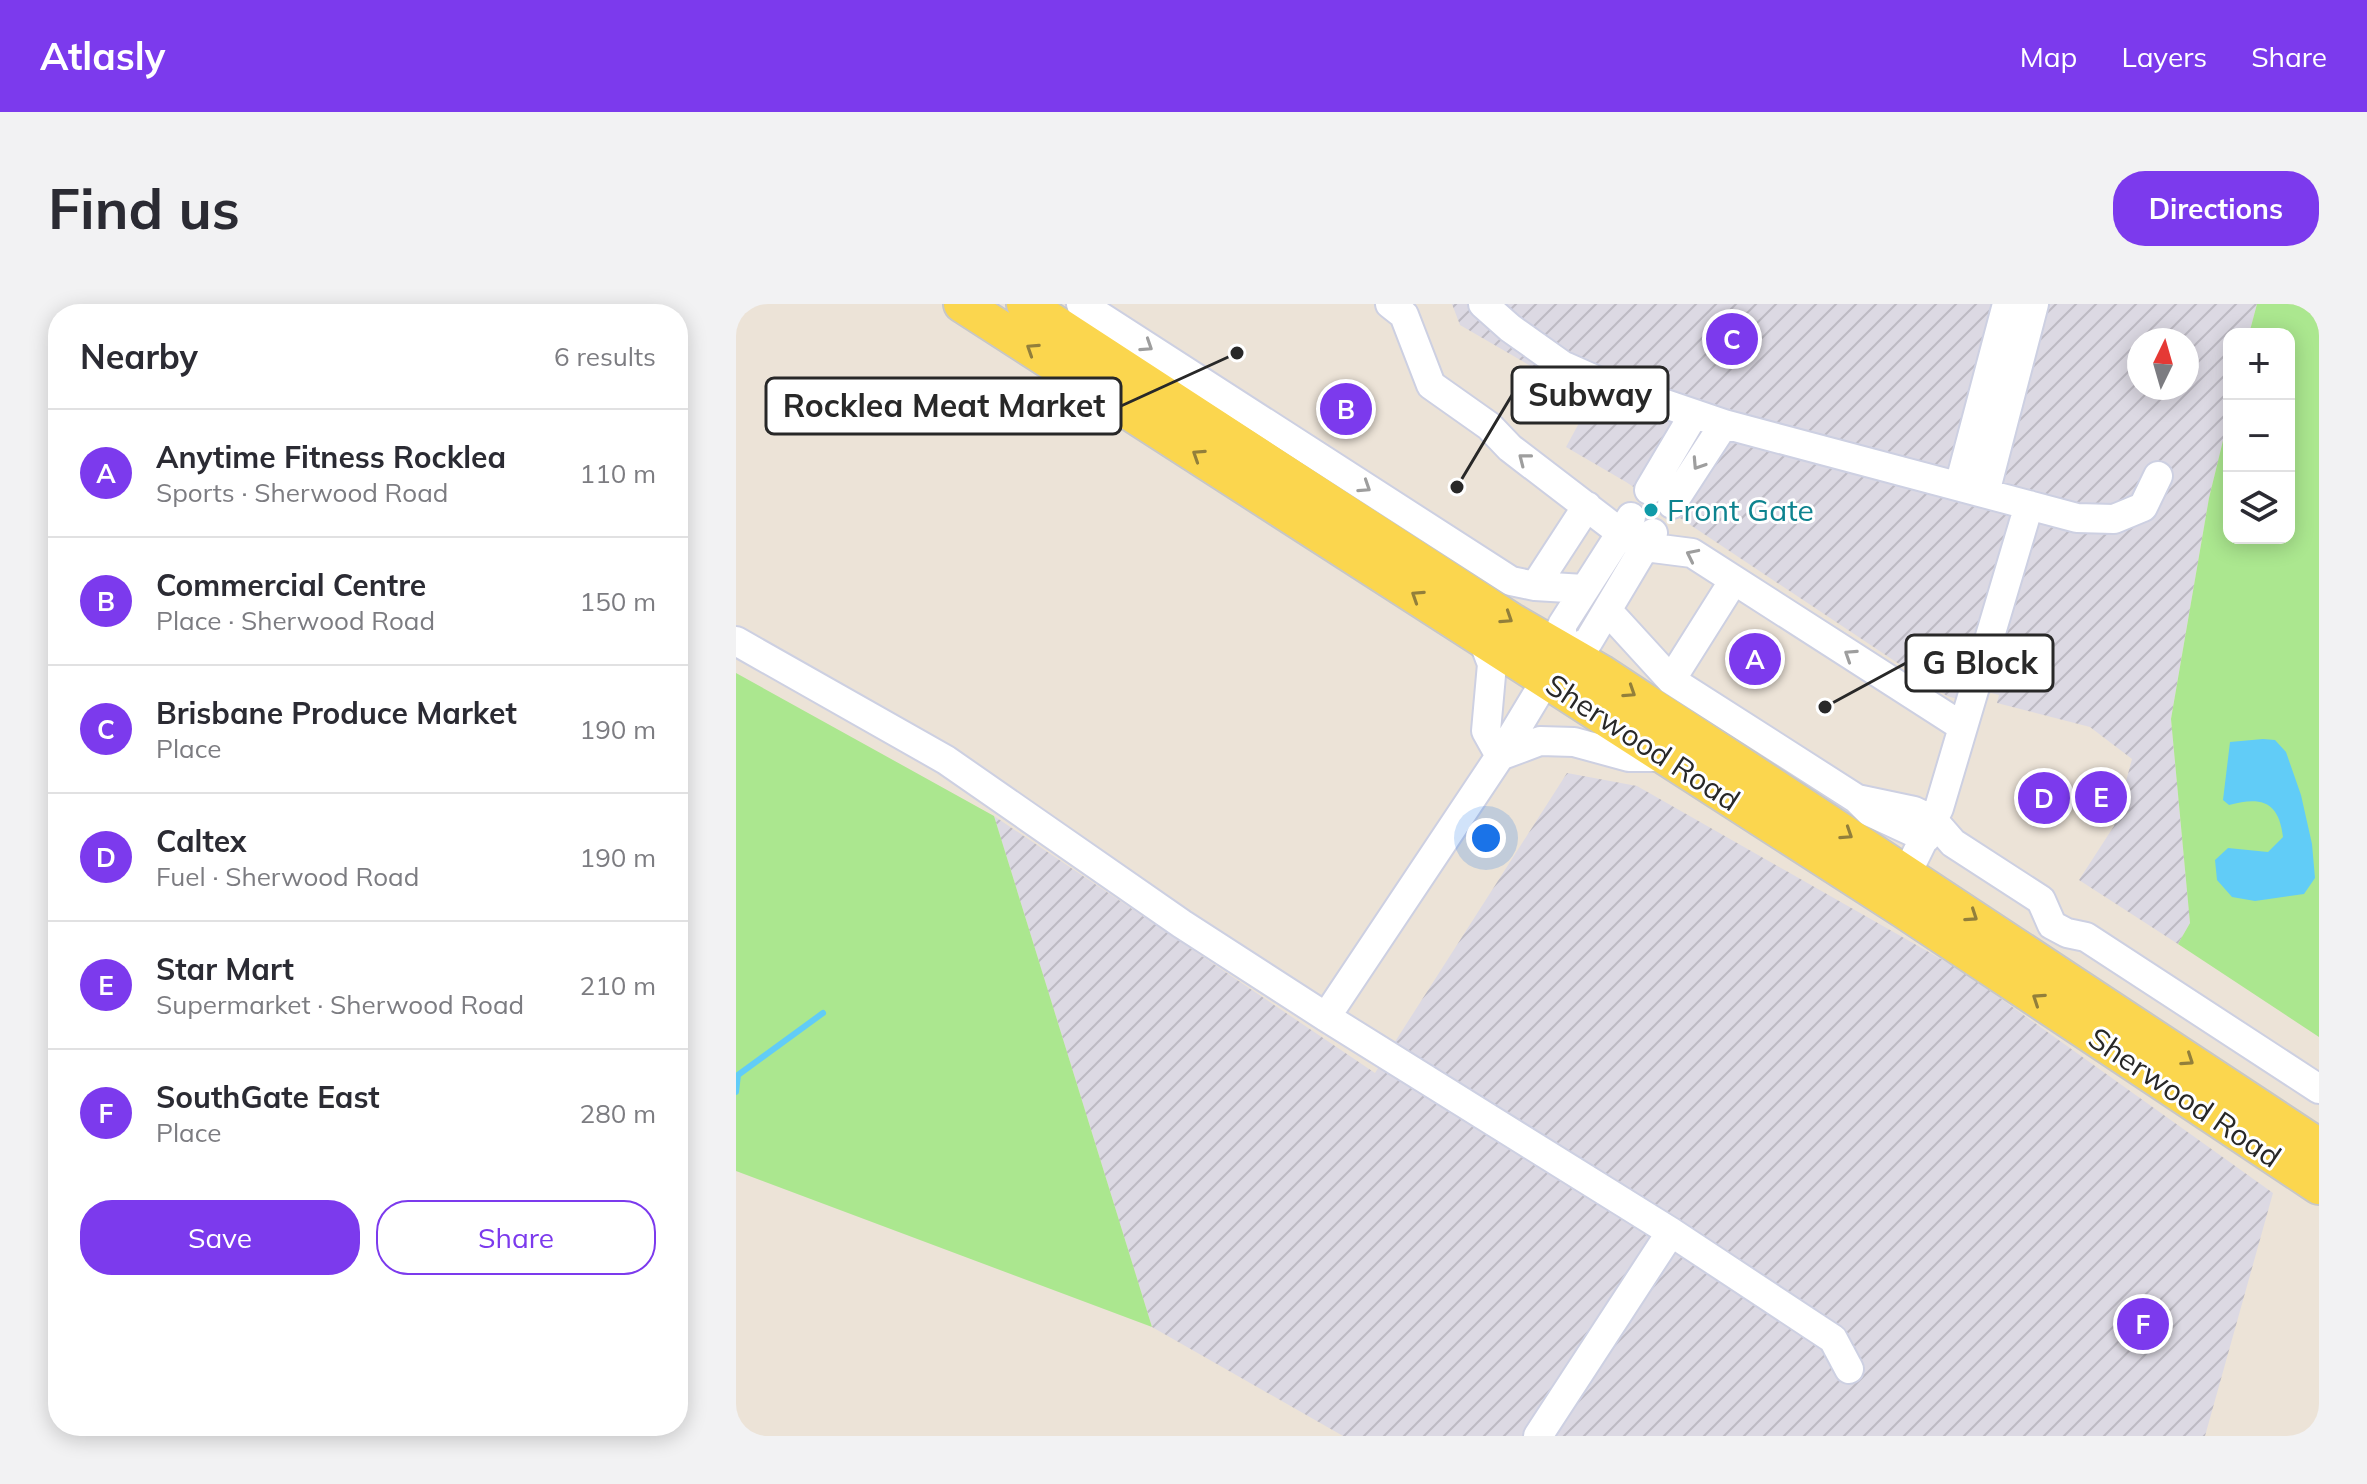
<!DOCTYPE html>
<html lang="en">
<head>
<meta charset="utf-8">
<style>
	:root { --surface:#fff; --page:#f2f2f3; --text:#2b2b33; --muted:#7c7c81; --line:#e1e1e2; --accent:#7c3aed }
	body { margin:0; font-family:Mulish,sans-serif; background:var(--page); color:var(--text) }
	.controls { position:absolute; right:24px; top:24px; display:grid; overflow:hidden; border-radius:16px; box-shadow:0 4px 20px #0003 }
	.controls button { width:72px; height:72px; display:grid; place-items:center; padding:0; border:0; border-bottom:2px solid var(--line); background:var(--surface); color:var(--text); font:40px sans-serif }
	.compass { position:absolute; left:1391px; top:24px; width:72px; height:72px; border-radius:50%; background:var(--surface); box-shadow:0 4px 20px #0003; rotate:5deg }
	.you { position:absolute; left:750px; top:534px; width:28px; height:28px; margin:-20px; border:6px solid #fff; border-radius:50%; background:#1a73e8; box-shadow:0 0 0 12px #1a73e833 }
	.badge { display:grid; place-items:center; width:52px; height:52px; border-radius:50%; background:var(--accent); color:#fff; font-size:26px; font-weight:700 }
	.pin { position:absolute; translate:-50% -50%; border:4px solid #fff; box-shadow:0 2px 8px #0006 }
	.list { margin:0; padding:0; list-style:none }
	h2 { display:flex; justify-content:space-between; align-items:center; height:104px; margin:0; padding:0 32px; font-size:34px }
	h2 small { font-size:26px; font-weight:400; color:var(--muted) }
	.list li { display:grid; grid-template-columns:52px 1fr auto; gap:24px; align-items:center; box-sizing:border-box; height:128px; padding:0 32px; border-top:2px solid var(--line) }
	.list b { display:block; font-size:30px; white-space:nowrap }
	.list p { margin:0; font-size:26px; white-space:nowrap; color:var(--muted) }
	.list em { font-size:26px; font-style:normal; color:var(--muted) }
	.actions { display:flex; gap:16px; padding:24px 32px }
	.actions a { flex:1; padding:18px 0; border:2px solid var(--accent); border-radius:32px; text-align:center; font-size:28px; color:var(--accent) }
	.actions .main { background:var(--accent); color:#fff }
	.icon { flex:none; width:44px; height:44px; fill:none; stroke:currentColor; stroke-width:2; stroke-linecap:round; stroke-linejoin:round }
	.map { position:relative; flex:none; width:1583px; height:1132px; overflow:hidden; border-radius:32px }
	header { display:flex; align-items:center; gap:48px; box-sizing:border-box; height:112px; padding:0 40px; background:var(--accent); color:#fff }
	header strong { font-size:38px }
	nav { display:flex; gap:44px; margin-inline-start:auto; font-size:28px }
	.intro { display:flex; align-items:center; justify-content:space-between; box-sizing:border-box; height:192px; padding:0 48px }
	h1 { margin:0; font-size:56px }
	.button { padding:20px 36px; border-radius:32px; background:var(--accent); color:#fff; font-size:28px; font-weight:700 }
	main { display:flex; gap:48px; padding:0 48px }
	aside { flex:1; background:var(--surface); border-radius:32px; box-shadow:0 4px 20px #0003 }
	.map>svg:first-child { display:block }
	.industrial { fill:url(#industrial-furrows); fill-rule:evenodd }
	.grass { fill:#abe78f }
	.water { fill:#61ccf7 }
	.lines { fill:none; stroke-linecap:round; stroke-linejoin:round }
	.stream { stroke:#61ccf7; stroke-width:6 }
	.minor-casing { stroke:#cdd0e2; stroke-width:32 }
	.major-casing { stroke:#c7c7c7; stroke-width:40 }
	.minor { stroke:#fff; stroke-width:28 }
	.major { stroke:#fbd64e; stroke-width:36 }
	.oneway { stroke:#9e9e9e }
	.oneway2 { stroke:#927f3b }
	.culture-dot { fill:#0f9aa8; stroke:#fff; stroke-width:3 }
	.labels { text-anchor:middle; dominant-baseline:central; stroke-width:6; stroke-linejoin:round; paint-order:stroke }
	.culture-label { font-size:30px; fill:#0d838f; stroke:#fff; text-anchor:start }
	.street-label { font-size:30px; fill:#282828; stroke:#fff }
	.leader { fill:none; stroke:#282828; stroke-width:3 }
	.callout-dot { fill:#282828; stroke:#fff; stroke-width:3 }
	.callout { fill:#fff; stroke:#282828; stroke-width:3 }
	.callout-label { font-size:32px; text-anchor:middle; font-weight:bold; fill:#282828 }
</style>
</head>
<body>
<header>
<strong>Atlasly</strong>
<nav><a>Map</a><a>Layers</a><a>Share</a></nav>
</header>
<div class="intro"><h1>Find us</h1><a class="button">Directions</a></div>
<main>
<aside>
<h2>Nearby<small>6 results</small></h2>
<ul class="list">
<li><span class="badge">A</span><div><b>Anytime Fitness Rocklea</b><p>Sports · Sherwood Road</p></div><em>110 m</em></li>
<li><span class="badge">B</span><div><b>Commercial Centre</b><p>Place · Sherwood Road</p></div><em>150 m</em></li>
<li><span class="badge">C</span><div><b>Brisbane Produce Market</b><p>Place</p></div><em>190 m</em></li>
<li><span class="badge">D</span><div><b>Caltex</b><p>Fuel · Sherwood Road</p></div><em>190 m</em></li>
<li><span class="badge">E</span><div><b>Star Mart</b><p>Supermarket · Sherwood Road</p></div><em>210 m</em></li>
<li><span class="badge">F</span><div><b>SouthGate East</b><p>Place</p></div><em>280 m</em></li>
</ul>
<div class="actions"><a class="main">Save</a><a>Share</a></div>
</aside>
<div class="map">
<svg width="1583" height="1132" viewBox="0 0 1583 1132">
	<defs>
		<pattern id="industrial-furrows" width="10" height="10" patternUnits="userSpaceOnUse" patternTransform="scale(2)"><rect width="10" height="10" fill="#dcd9e3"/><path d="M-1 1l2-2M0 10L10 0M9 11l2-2" fill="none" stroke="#bdbac3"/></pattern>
	</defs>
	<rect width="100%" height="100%" fill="#ece3d7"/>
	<!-- industrial -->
	<path class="industrial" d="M716,0H1521L1513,30H1493V112L1473,194L1435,415L1454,619L1442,640L1343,576L1378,522L1396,455L1354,423L1261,399L1263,391L1255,389L1235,399L1211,392L890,178L830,143L855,97L724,21ZM1403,36H1451V84H1403Z
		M831,469L901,482L1226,667L1537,889L1469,1132H607L416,1023L258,512L639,769Z"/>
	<!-- grass -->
	<path class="grass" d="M1521,0H1583V733L1442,640L1454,619L1435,415L1473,194L1493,112V234H1553V30H1513Z
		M0,369L258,512L416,1023L0,867Z"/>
	<!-- water -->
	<path class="water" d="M1527,435L1539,436L1550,448L1565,491L1576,540L1579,574L1568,590L1519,597L1496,593L1481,576L1479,556L1492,544L1532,548L1547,533C1543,498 1526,492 1493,501L1487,496L1494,438Z"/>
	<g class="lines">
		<!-- stream -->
		<path class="stream" d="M0,788L2,771L87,709"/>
		<!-- minor casing -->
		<g class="minor-casing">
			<path id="minor" d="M345,0L775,277L799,282L848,285
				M654,0L668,11L695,81L753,122L774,144L885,229L909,243L956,249L1227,423
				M747,0L774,24L826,61L862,77L988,120L1341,214L1378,215L1407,203L1422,172
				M1223,182L1271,0
				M913,186L958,110
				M1249,189L1298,0
				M936,200L988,120
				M799,282L851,202
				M871,306L935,376L1121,495L1134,508L1190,534
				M746,334L756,360L750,427L764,452
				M0,337L210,456L446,620L590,713L935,928L1097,1035L1113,1065
				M826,349L852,338L917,229
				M935,376L998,276
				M764,452L804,437L838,438L893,453H929
				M1121,495L1178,507L1197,516L1217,539L1305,596L1316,621L1331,629L1350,633L1583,785
				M1169,589L1171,569L1203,504L1293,201
				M590,713L764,452L826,349V321L895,213
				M802,1132L935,928"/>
		</g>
		<!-- major casing -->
		<g class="major-casing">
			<path id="major" d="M226,0L1168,606L1583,882
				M289,0L775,317L865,369L1583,843"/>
		</g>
		<!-- minor -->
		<use href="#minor" class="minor"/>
		<!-- major -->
		<use href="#major" class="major"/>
	</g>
	<!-- one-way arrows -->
	<defs><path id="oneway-chevron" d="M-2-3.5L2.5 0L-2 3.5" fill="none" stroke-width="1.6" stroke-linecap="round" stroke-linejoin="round" transform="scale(2)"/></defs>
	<g class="oneway">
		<use href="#oneway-chevron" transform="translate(411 42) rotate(33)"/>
		<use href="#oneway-chevron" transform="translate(788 155) rotate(-142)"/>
		<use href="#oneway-chevron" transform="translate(962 160) rotate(123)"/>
		<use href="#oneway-chevron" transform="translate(629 183) rotate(33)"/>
		<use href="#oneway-chevron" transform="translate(956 251) rotate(-154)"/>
		<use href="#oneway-chevron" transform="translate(1114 351) rotate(-147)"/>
	</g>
	<g class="oneway2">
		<use href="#oneway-chevron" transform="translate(296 45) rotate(-147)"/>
		<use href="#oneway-chevron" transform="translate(462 151) rotate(-147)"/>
		<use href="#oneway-chevron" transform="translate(681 292) rotate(-147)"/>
		<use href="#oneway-chevron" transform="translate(771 314) rotate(33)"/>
		<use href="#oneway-chevron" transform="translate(894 388) rotate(33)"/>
		<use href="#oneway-chevron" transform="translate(1111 530) rotate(33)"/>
		<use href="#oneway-chevron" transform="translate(1236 612) rotate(34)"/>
		<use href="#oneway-chevron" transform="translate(1302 695) rotate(-146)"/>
		<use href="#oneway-chevron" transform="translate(1452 756) rotate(34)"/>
	</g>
	<!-- markers -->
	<circle class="culture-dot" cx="915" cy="206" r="8"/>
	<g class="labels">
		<!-- culture labels -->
		<g class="culture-label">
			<text x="931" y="206">Front Gate</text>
		</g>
		<!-- street labels -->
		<g class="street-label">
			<text transform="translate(907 438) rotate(33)">Sherwood Road</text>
			<text transform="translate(1449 793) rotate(34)">Sherwood Road</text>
		</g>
	</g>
	<!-- callouts -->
	<path class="leader" d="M721 183L776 91M501 49L385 102M1089 403L1170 359"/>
	<g class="callout-dot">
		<circle cx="721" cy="183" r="8"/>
		<circle cx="501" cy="49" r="8"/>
		<circle cx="1089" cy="403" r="8"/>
	</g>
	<g class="callout">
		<rect x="776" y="63" width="156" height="56" rx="8"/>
		<rect x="30" y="74" width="355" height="56" rx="8"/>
		<rect x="1170" y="331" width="147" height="56" rx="8"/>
	</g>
	<g class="callout-label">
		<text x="854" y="102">Subway</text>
		<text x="208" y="113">Rocklea Meat Market</text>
		<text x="1244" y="370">G Block</text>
	</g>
</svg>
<div class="controls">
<button>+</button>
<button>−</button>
<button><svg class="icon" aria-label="layers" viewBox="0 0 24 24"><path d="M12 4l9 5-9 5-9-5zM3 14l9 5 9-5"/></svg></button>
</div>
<svg class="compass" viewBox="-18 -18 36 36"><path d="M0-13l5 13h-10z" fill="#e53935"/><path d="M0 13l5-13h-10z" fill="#7c7c81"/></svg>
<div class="you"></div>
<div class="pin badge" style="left:1019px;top:355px">A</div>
<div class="pin badge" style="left:610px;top:105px">B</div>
<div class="pin badge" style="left:996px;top:35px">C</div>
<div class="pin badge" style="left:1308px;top:494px">D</div>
<div class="pin badge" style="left:1365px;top:493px">E</div>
<div class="pin badge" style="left:1407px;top:1020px">F</div>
</div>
</main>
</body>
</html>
